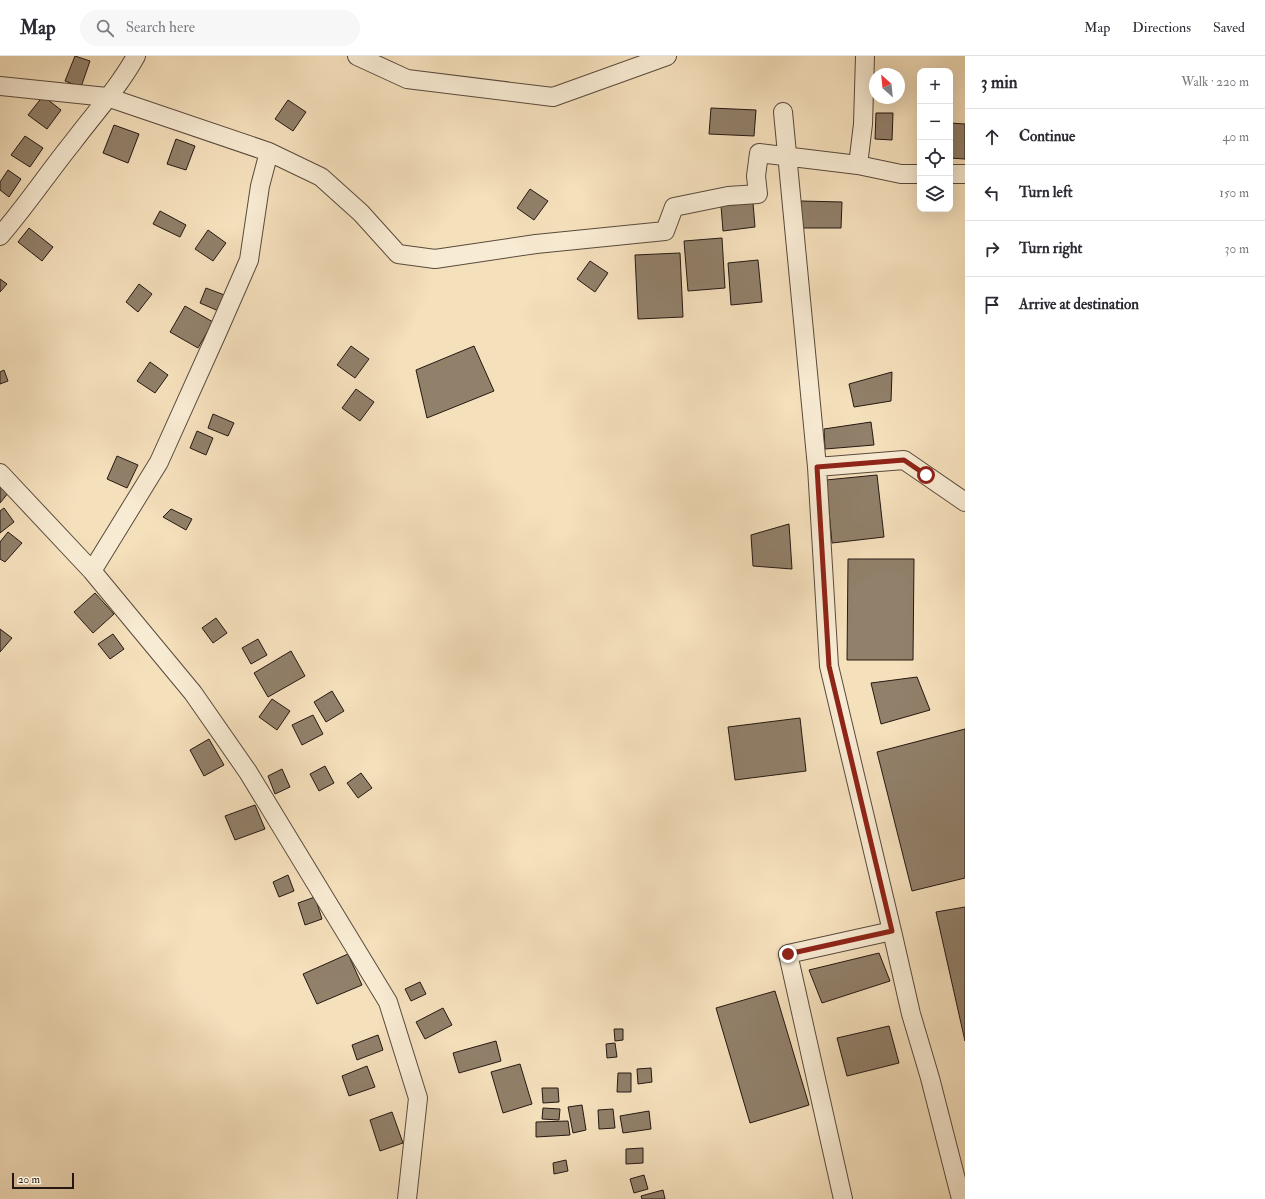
<!DOCTYPE html>
<html lang="en">
<head>
<meta charset="utf-8">
<style>
	:root { --surface:#fff; --page:#f7f7f7; --text:#2b2b33; --muted:#7c7c81; --line:#e1e1e2 }
	body { margin:0; font-family:"IM FELL Double Pica",serif; background:var(--page); color:var(--text) }
	.controls { position:absolute; right:12px; top:12px; display:grid; overflow:hidden; border-radius:8px; box-shadow:0 4px 16px #0002 }
	.controls button { width:36px; height:36px; display:grid; place-items:center; padding:0; border:0; border-bottom:1px solid var(--line); background:var(--surface); color:var(--text); font:20px sans-serif }
	.compass { position:absolute; left:869px; top:12px; width:36px; height:36px; border-radius:50%; background:var(--surface); box-shadow:0 4px 16px #0002; rotate:333deg }
	.scale { position:absolute; left:12px; bottom:10px; width:62px; box-sizing:border-box; padding-left:4px; border:2px solid #251812; border-top:0; font-size:11px; line-height:14px; white-space:nowrap; color:#251812; -webkit-text-stroke:3px #f8ebd3; paint-order:stroke }
	.stop { position:absolute; width:12px; height:12px; margin:-9px; border:3px solid #8f2418; border-radius:50%; background:#fff }
	.stop.end { background:#8f2418; border-color:#fff; box-shadow:0 1px 4px #0008 }
	.list { margin:0; padding:0; list-style:none }
	h2 { display:flex; justify-content:space-between; align-items:center; height:52px; margin:0; padding:0 16px; font-size:17px }
	h2 small { font-size:13px; font-weight:400; color:var(--muted) }
	.list li { display:grid; grid-template-columns:26px 1fr auto; gap:12px; align-items:center; box-sizing:border-box; height:56px; padding:0 16px; border-top:1px solid var(--line) }
	.list b { display:block; font-size:15px; white-space:nowrap }
	.list em { font-size:13px; font-style:normal; color:var(--muted) }
	.icon { flex:none; width:22px; height:22px; fill:none; stroke:currentColor; stroke-width:2; stroke-linecap:round; stroke-linejoin:round }
	.map { position:relative; flex:none; width:965px; height:1143px; overflow:hidden }
	header { display:flex; align-items:center; gap:24px; box-sizing:border-box; height:56px; padding:0 20px; background:var(--surface); border-bottom:1px solid var(--line) }
	header strong { font-size:19px }
	nav { display:flex; gap:22px; margin-inline-start:auto; font-size:14px }
	.search { width:280px; height:36px; background:var(--page); display:flex; align-items:center; gap:10px; box-sizing:border-box; padding:0 14px; border-radius:22px; color:var(--muted); font-size:15px }
	main { display:flex }
	aside { flex:1; background:var(--surface) }
	.map>svg:first-child { display:block }
	.building { fill:#91806a; stroke:#251812 }
	.lines { fill:none; stroke-linecap:round; stroke-linejoin:round }
	.street-casing { stroke:#594a3c; stroke-width:20 }
	.street { stroke:#f8ebd3; stroke-width:18 }
	.route { stroke:#8f2418; stroke-width:5 }
</style>
</head>
<body>
<header>
<strong>Map</strong>
<div class="search"><svg class="icon" aria-label="search" viewBox="0 0 24 24"><circle cx="10" cy="10" r="6"/><path d="M15 15l6 6"/></svg>Search here</div>
<nav><a>Map</a><a>Directions</a><a>Saved</a></nav>
</header>
<main>
<div class="map">
<svg width="965" height="1143" viewBox="0 0 965 1143">
	<rect width="100%" height="100%" fill="#f5e0bc"/>
	<filter id="stains"><feTurbulence type="fractalNoise" baseFrequency=".005" numOctaves="4"/><feColorMatrix values="0 0 0 0 .2 0 0 0 0 .09 0 0 0 0 .02 0 0 0 .5 -.17"/></filter>
	<radialGradient id="worn" r=".72"><stop offset=".6" stop-color="#630" stop-opacity="0"/><stop offset="1" stop-color="#630" stop-opacity=".3"/></radialGradient>
	<!-- building -->
	<path class="building" d="M75,0L90,5L81,31L65,25Z
		M43,40L61,54L47,73L28,59Z
		M288,44L306,56L293,75L275,63Z
		M711,52L756,54L754,80L709,78Z
		M876,57H893L892,84L875,83Z
		M950,67L965,68V103L950,102Z
		M114,69L139,78L128,107L103,97Z
		M25,80L43,92L30,111L11,99Z
		M176,83L195,90L186,114L167,108Z
		M8,114L21,123L9,141L0,134V126Z
		M530,133L548,145L534,164L517,152Z
		M801,145L842,146L841,172H800Z
		M753,147L755,171L723,175L721,150Z
		M160,155L186,169L180,181L153,168Z
		M29,172L53,191L42,205L18,186Z
		M208,174L226,187L213,205L195,193Z
		M722,182L725,232L688,235L684,185Z
		M680,197L683,261L638,263L635,199Z
		M758,204L762,246L731,249L728,207Z
		M590,205L608,217L595,236L577,223Z
		M0,223L7,228L0,236Z
		M139,228L152,238L138,256L126,246Z
		M206,232L227,240L221,256L200,247Z
		M185,250L213,266L198,292L170,276Z
		M351,290L369,303L355,322L337,309Z
		M474,290L494,335L427,362L416,314Z
		M150,306L168,319L155,337L137,325Z
		M4,314L8,325L0,328V316Z
		M892,316L891,345L854,351L849,328Z
		M356,333L374,346L360,365L342,352Z
		M213,358L234,367L228,380L208,372Z
		M871,366L874,389L825,393L824,373Z
		M197,375L213,382L206,399L190,392Z
		M117,400L138,409L127,432L107,423Z
		M877,419L884,481L832,487L826,424Z
		M0,429L9,436L0,447Z
		M4,452L14,466L0,477V455Z
		M171,453L192,463L186,474L163,461Z
		M789,468L792,513L753,510L751,479Z
		M8,476L22,487L5,506L0,503V486Z
		M848,503H914L913,604H847Z
		M95,537L114,558L93,577L74,556Z
		M216,562L227,577L213,587L202,572Z
		M0,573L12,582L0,596Z
		M113,578L124,593L110,603L98,588Z
		M258,583L267,599L251,608L242,592Z
		M291,595L305,620L268,641L254,617Z
		M917,621L930,654L881,668L871,627Z
		M332,635L344,655L326,666L314,646Z
		M272,643L290,655L277,674L259,661Z
		M313,659L323,678L302,689L292,669Z
		M800,662L806,715L735,724L728,671Z
		M965,673V822L912,835L877,696Z
		M209,683L224,709L204,720L190,694Z
		M325,710L334,727L319,735L310,718Z
		M282,713L290,731L275,738L268,720Z
		M361,717L372,732L358,742L347,727Z
		M255,749L265,773L235,784L225,760Z
		M288,819L294,835L279,841L273,826Z
		M315,841L322,863L305,869L298,847Z
		M965,851V985L936,856Z
		M879,897L890,925L822,947L809,914Z
		M348,898L362,929L317,948L303,918Z
		M420,926L426,938L411,945L405,933Z
		M775,935L809,1049L750,1067L716,952Z
		M443,952L452,969L425,983L416,966Z
		M889,970L899,1007L847,1020L837,982Z
		M614,973H623V984L615,985Z
		M378,979L383,994L357,1004L352,989Z
		M496,985L501,1005L459,1017L453,997Z
		M615,987L617,1001L607,1002L606,988Z
		M520,1008L532,1048L503,1057L491,1016Z
		M367,1010L375,1031L349,1040L342,1020Z
		M651,1012L652,1026L638,1028L637,1013Z
		M618,1017H631V1036H617Z
		M542,1032H558L559,1046L543,1047Z
		M582,1049L586,1074L573,1077L568,1051Z
		M543,1052L560,1053L559,1064L542,1063Z
		M613,1053L615,1072L599,1073L598,1054Z
		M649,1055L651,1073L623,1077L620,1060Z
		M392,1056L403,1087L380,1095L370,1064Z
		M568,1065L570,1079L536,1081V1066Z
		M643,1092V1107L626,1108V1093Z
		M566,1104L568,1115L554,1118L553,1107Z
		M644,1119L648,1133L634,1137L630,1123Z
		M663,1134L665,1143H642L641,1140Z"/>
	<g class="lines">
		<!-- street casing -->
		<g class="street-casing">
			<path id="street" d="M357,0L407,23L553,41L667,0
				M0,30L107,41L269,96L260,130L249,204L218,275L159,406L92,515
				M783,56L817,411L829,610L892,875L788,898L843,1143
				M269,96L321,121L361,157L398,198L435,203L536,188L665,175L674,151L728,140L758,138L756,120L759,97L858,109L901,118H920
				M858,109L863,68L865,0
				M950,118H965
				M0,180C26,150 48,117 73,86C94,58 119,31 136,0
				M817,411L904,404L965,446
				M0,417L92,515L193,637L248,716L388,946L418,1042L407,1143
				M892,875L911,958L930,1022L961,1143"/>
		</g>
		<!-- street -->
		<use href="#street" class="street"/>
	</g>
	<g class="lines">
		<!-- route -->
		<path class="route" d="M788,898L892,875L829,610L817,411L904,404L926,419"/>
	</g>
	<rect width="100%" height="100%" filter="url(#stains)"/>
	<rect width="100%" height="100%" fill="url(#worn)"/>
</svg>
<div class="controls">
<button>+</button>
<button>−</button>
<button><svg class="icon" aria-label="locate" viewBox="0 0 24 24"><circle cx="12" cy="12" r="6"/><path d="M12 2v4M12 18v4M2 12h4M18 12h4"/></svg></button>
<button><svg class="icon" aria-label="layers" viewBox="0 0 24 24"><path d="M12 4l9 5-9 5-9-5zM3 14l9 5 9-5"/></svg></button>
</div>
<svg class="compass" viewBox="-18 -18 36 36"><path d="M0-13l5 13h-10z" fill="#e53935"/><path d="M0 13l5-13h-10z" fill="#7c7c81"/></svg>
<div class="scale">20 m</div>
<div class="stop" style="left:926px;top:419px"></div>
<div class="stop end" style="left:788px;top:898px"></div>
</div>
<aside>
<h2>3 min<small>Walk · 220 m</small></h2>
<ul class="list">
<li><svg class="icon" aria-label="ahead" viewBox="0 0 24 24"><path d="M12 20V5M6 11l6-6 6 6"/></svg><div><b>Continue</b></div><em>40 m</em></li>
<li><svg class="icon" aria-label="left" viewBox="0 0 24 24"><path d="M17 20v-9H6M10 6l-5 5 5 5"/></svg><div><b>Turn left</b></div><em>150 m</em></li>
<li><svg class="icon" aria-label="right" viewBox="0 0 24 24"><path d="M7 20v-9h11M14 6l5 5-5 5"/></svg><div><b>Turn right</b></div><em>30 m</em></li>
<li><svg class="icon" aria-label="arrive" viewBox="0 0 24 24"><path d="M6 21V4h12l-3 4 3 4H6"/></svg><div><b>Arrive at destination</b></div></li>
</ul>
</aside>
</main>
</body>
</html>
